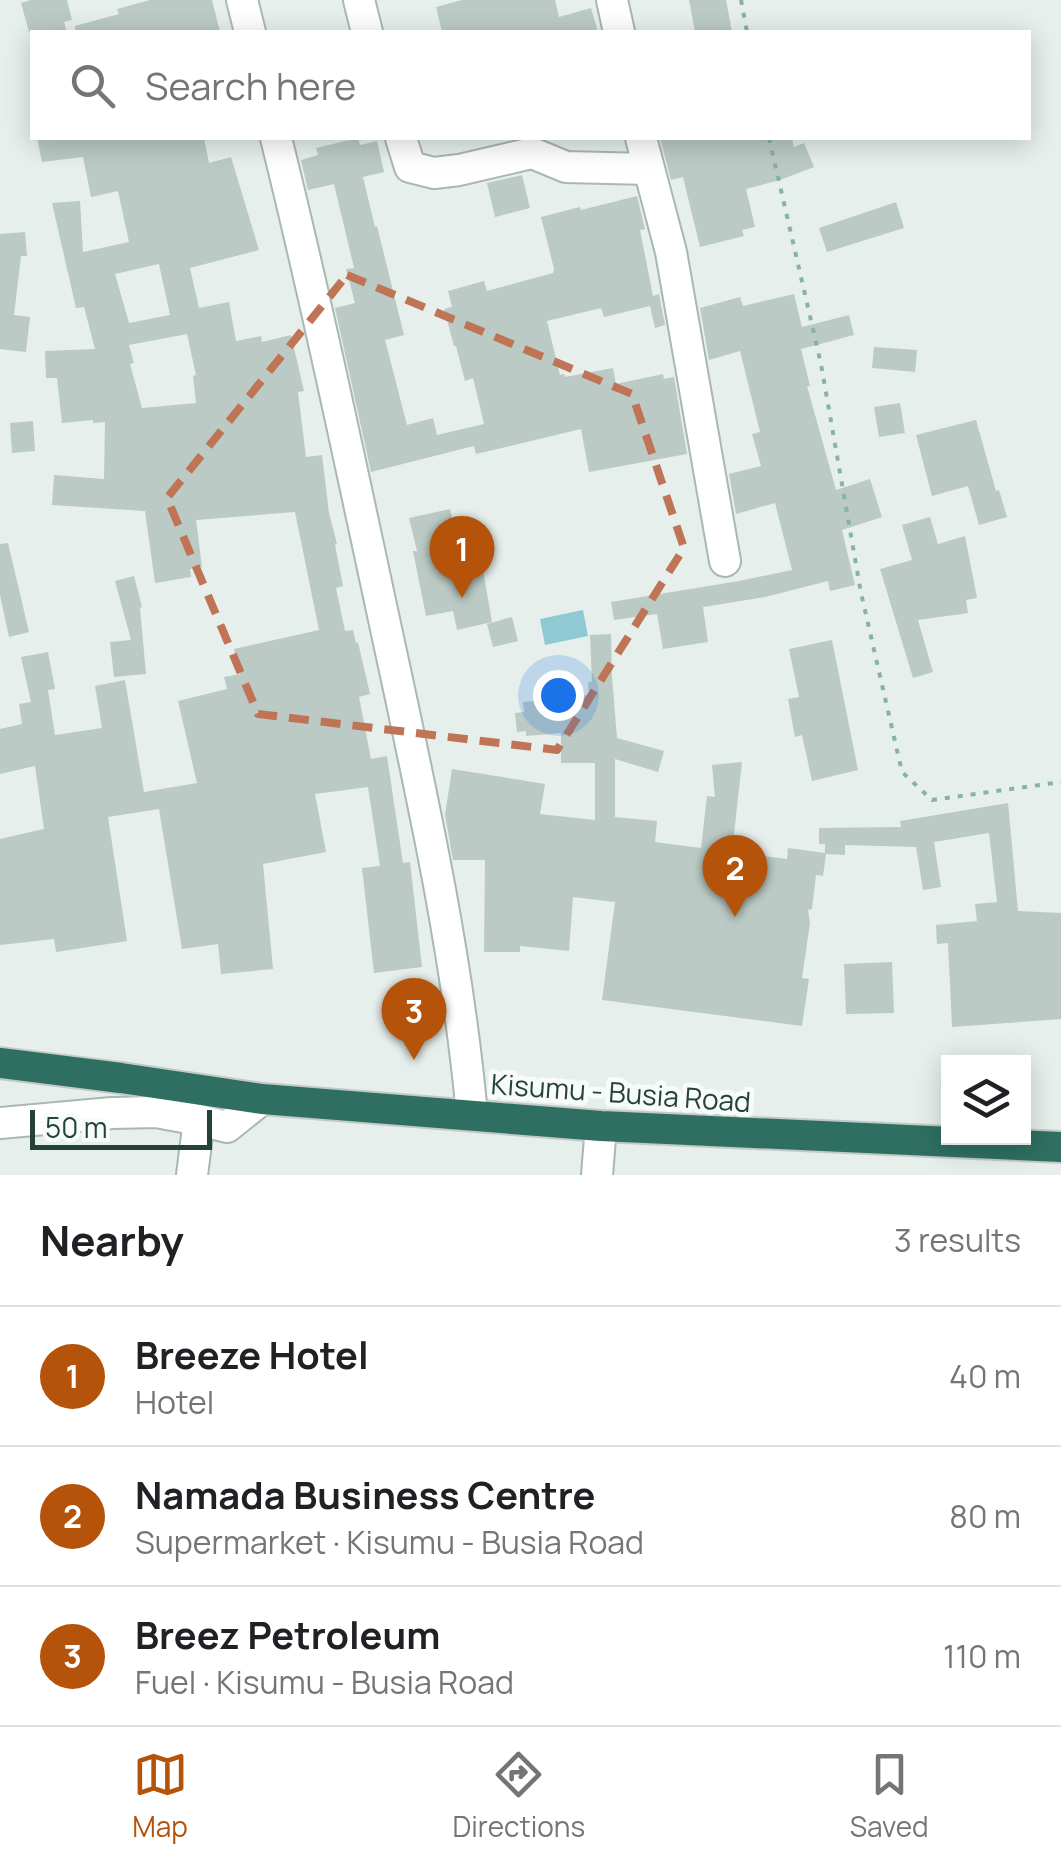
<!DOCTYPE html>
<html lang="en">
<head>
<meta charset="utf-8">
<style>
	:root { --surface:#fff; --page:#f6f6f6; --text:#202124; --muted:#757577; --line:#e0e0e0; --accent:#b45309 }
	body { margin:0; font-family:Manrope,sans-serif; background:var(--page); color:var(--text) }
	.controls { position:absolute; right:30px; bottom:30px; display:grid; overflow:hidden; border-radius:0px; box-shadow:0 5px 25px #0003 }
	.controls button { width:90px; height:90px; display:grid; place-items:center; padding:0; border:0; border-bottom:2px solid var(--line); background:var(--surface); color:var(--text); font:50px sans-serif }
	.scale { position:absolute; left:30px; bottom:25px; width:182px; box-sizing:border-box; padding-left:10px; border:5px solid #24423a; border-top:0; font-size:28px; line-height:35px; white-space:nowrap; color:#24423a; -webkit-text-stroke:8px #f7fbf9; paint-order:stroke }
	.you { position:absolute; left:558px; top:695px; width:35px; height:35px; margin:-25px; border:8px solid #fff; border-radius:50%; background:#1a73e8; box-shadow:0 0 0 15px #1a73e833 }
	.badge { display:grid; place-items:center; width:65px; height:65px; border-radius:50%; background:var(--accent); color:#fff; font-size:32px; font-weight:700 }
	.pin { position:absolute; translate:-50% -82px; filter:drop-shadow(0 2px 5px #0008) }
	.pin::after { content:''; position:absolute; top:52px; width:35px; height:30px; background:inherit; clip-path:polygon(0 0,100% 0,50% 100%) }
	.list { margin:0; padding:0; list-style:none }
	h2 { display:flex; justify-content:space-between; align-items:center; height:130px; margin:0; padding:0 40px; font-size:42px }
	h2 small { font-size:32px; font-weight:400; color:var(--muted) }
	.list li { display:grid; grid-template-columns:65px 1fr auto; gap:30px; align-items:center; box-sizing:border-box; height:140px; padding:0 40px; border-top:2px solid var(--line) }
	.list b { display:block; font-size:38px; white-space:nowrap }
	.list p { margin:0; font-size:32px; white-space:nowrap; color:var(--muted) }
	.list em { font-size:32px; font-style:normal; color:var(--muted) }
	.icon { flex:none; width:55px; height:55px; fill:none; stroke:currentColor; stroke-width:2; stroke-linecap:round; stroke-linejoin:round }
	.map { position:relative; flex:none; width:1061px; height:1175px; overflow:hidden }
	.search { position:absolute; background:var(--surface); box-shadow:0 5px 25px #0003; left:30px; right:30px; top:30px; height:110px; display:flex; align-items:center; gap:25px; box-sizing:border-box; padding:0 35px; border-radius:0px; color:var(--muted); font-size:38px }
	.sheet { height:550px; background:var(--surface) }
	nav { display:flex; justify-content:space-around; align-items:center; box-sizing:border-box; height:140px; border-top:2px solid var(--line); background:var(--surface); font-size:28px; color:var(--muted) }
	nav a { display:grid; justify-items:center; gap:5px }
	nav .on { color:var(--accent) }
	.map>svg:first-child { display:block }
	.water { fill:#8ec9d4 }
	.building { fill:#bbcac4; fill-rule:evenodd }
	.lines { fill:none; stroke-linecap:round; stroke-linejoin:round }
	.street-casing { stroke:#a8b8b2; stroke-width:34 }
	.highway-casing { stroke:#c2cac8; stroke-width:34 }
	.path { stroke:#86b3a5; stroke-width:4; stroke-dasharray:5 8; stroke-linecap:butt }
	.street { stroke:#fff; stroke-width:30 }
	.highway { stroke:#2f6f62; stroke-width:30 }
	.marked { fill:none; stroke:#c07456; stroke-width:8; stroke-dasharray:20 12; stroke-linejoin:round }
	.labels { text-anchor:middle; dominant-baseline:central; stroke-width:10; stroke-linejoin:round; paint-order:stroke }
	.street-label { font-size:28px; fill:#24423a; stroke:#f7fbf9 }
</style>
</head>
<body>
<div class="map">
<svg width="1061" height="1175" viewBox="0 0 1061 1175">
	<rect width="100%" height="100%" fill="#e6efeb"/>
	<!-- water -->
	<path class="water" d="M583,610L588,636L545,645L540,619Z"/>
	<!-- building -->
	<path class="building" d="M31,0H67L72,20L64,22L67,32H29L21,3Z
		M150,0H212L220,32H75V26L119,14L117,9Z
		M462,0H555L559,17L591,8L598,32H442L436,7Z
		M689,0H726L732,32H695Z
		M37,138H204L209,163L231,157L259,250L190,268L199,308L229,302L236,341L261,336L262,342L291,335L304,391L298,392L306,457L322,455L329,513L337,544L335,545L343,586L336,588L345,631L353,630L356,643L358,642L370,694L359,697L371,759L387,756L403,863L410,862L422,967L374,973L362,868L380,866L368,787L315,794L326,852L263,864L273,969L221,974L218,944L182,949L159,809L108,817L127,941L56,952L54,939L0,945V839L44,829L35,766L0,774V729L22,724L19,704L31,702L21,657L48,652L55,689L48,690L55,735L102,728L95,686L125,680L144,792L197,783L178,701L227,689L224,677L240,674L234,649L319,630L295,512L196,520L202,567L190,569L191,577L155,583L145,511L52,505L54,475L104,479L105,422L93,423V420L62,423L57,378H46L45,351L95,349L84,307L76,308L52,203L80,201L83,252L129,242L118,191L91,197L83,157L42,162ZM159,264L170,315L129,323L115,274ZM187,334L196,375L193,376L196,403L142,408L130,364L134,363L129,345Z
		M358,138L360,145L377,141L384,172L363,177L375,227L377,226L404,335L385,340L407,425L433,418L437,435L484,424L473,378L465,381L456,346H454L444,309L452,307L448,291L484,281L487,291L553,273L554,269L541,217L580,207L581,210L637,196L645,229L640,230L653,296L659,294L665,325L655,328L650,306L604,317L601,308L547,321L560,375L564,374L565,377L613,368L616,384L663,374L664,379L674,377L687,454L589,472L581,429L476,454L474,446L371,472L335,308L355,303L346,269L354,268L334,184L308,190L301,160L318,155L316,148Z
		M660,138H792L794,147L804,143L814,167L780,180L746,189L755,227L742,230L744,236L700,247L683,177L671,180Z
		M522,175L530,208L495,217L487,183Z
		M896,202L904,228L827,252L819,228Z
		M25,232L27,256H21L14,315L30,317L26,352L0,349V234Z
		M794,294L802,327L849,315L854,335L801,349L810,386H807L836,490L870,479L882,517L842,530L855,585L830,591L828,581L765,597L703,607L708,642L663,649L657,614L614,620L611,602L739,581L792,570L775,503L736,514L729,474L761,466L752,434L760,432L740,351L709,360L700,308L740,297L743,306Z
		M874,347L917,350L915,372L872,368Z
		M900,403L905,433L879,437L874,407Z
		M976,420L996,491L999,490L1007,517L979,525L968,486L932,496L916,435Z
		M33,421L35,451L12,453L10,423Z
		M450,509L454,528L475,524L492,622L457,630L453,611L426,616L413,551H417L409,518Z
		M930,517L938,544L965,536L977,598L966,600L968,613L918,620L933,672L913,678L880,569L912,560L902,525Z
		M8,543L29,632L9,637L0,595V544Z
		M134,576L142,607L140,608L146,674L114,677L110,642L131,640L115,581Z
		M512,617L518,641L493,647L487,624Z
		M611,634L612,677L617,738L664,751L658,772L615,759V817L657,821L655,842L701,848L707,796L715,797L712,765L742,762L732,852L787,859L788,848L825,853V844H819V828L901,827L900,821L1008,803L1018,911L1061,913V1019L952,1027L948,943L937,944L936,925L977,921L975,904L997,902L989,833L934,842L941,887L923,890L916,847L845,845V855L826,854L823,876L816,875L812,909L808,910L810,923L802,978L809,979L802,1026L602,1000L615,902L573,897L569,951L520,946V952H484L485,860H453L445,815L452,769L545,784L540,814L595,820V763H561V733L526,736V731L517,732L515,713L524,712L523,702L589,695L588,682H592L590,635Z
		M832,640L858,770L812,781L802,735L795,737L788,699L799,697L789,649Z
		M892,962L894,1013L846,1014L844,964Z"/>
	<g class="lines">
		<!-- street casing -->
		<g class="street-casing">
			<path id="street" d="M242,0L250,32
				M359,0L367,32
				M612,0L619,32
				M276,138C316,299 350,462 385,624C420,787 457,949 472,1115
				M401,138L410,167L434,173L459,170L532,153L566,167L649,169
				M641,138L671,252L725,561
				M0,1123L112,1113L156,1112L199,1120
				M192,1175L199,1120L227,1127L262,1099
				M597,1175L601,1126"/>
		</g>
		<!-- highway casing -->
		<g class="highway-casing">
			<path id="highway" d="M0,1063L121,1078L262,1099L601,1126L1061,1147"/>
		</g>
		<!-- path -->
		<path class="path" d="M741,0L747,32
			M769,138L821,364L861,593L902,772L932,800L1061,782"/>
		<!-- street -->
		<use href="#street" class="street"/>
		<!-- highway -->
		<use href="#highway" class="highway"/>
	</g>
	<!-- marked area -->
	<path class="marked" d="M347,275L632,394L684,548L557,750L258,714L167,498Z"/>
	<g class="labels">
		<!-- street labels -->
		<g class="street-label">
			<text transform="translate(621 1092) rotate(4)">Kisumu - Busia Road</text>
		</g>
	</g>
</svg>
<div class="controls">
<button><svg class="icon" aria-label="layers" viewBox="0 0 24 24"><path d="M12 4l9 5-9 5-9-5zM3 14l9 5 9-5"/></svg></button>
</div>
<div class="scale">50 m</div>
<div class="you"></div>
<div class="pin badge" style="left:462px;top:598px">1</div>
<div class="pin badge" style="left:735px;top:917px">2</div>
<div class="pin badge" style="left:414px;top:1060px">3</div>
<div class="search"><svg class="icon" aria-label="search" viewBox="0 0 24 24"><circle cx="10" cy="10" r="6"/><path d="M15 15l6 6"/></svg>Search here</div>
</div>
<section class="sheet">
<h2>Nearby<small>3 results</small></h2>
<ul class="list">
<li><span class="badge">1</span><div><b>Breeze Hotel</b><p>Hotel</p></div><em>40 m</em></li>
<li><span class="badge">2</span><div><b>Namada Business Centre</b><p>Supermarket · Kisumu - Busia Road</p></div><em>80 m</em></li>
<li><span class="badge">3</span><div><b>Breez Petroleum</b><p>Fuel · Kisumu - Busia Road</p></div><em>110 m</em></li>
</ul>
</section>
<nav>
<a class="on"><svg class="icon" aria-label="map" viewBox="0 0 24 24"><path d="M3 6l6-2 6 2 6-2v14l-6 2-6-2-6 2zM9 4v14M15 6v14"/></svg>Map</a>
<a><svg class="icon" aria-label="directions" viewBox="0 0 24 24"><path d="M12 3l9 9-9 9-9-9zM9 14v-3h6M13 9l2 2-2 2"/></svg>Directions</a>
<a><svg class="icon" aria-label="saved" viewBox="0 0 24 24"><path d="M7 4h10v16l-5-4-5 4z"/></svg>Saved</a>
</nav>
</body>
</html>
